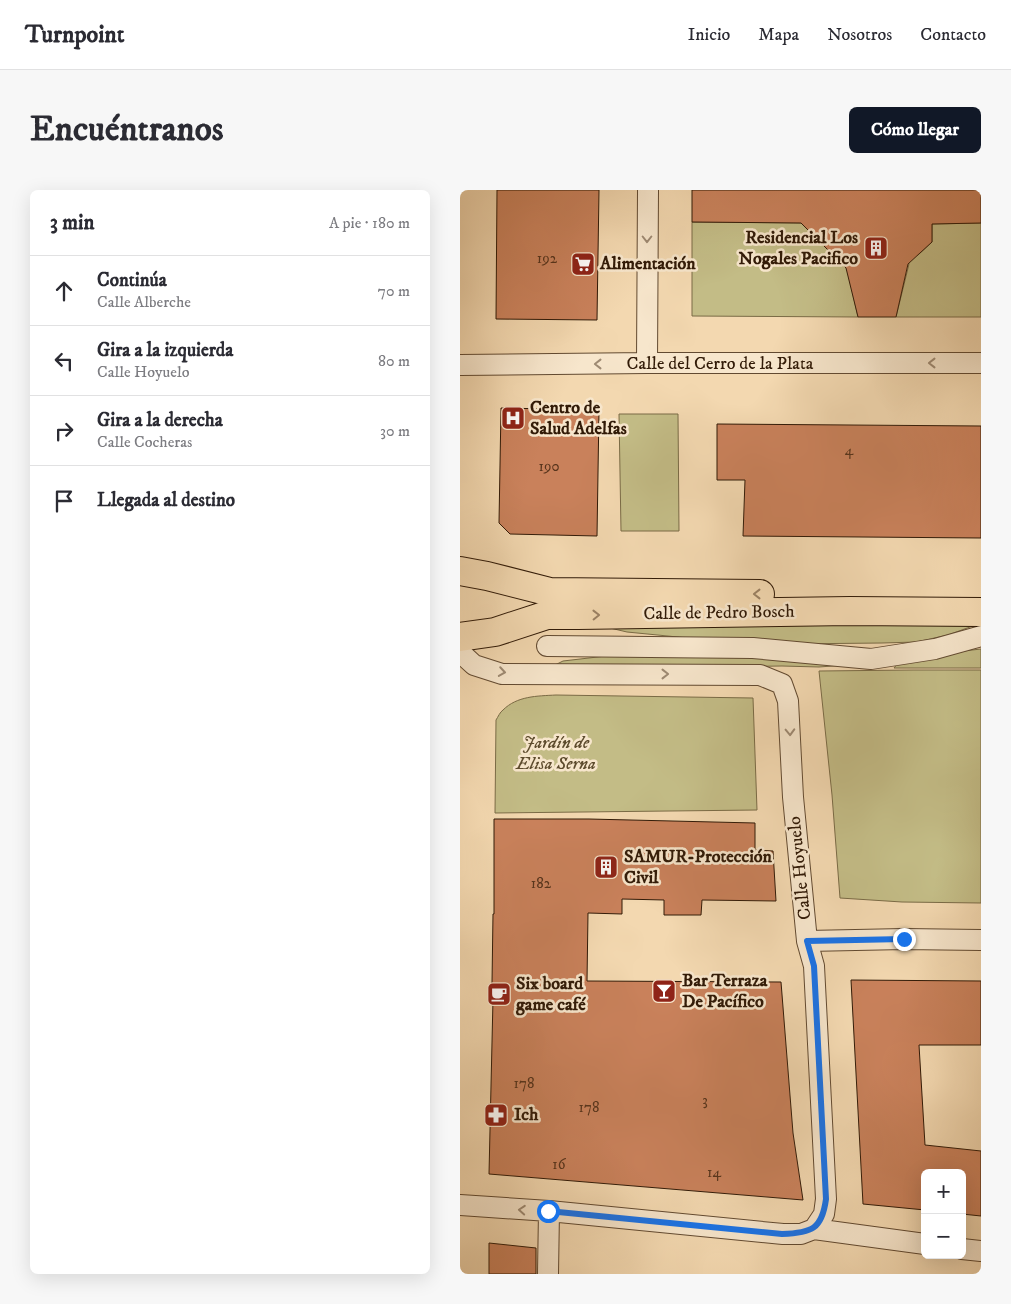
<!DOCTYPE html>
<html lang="es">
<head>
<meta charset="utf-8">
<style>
	:root { --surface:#fff; --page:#f7f7f7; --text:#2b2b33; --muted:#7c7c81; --line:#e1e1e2; --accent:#111827 }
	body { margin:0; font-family:"IM FELL DW Pica",serif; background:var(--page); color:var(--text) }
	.controls { position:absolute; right:15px; bottom:15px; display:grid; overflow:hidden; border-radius:8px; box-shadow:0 5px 20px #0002 }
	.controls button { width:45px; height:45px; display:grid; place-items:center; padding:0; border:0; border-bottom:1px solid var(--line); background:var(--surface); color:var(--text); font:25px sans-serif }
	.stop { position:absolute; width:15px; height:15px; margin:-11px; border:4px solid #1a73e8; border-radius:50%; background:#fff }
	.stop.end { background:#1a73e8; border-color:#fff; box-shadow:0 1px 5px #0008 }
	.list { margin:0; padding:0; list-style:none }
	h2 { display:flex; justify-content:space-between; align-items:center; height:65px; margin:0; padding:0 20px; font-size:21px }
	h2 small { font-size:16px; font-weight:400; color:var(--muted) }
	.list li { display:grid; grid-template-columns:32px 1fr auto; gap:15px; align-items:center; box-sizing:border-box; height:70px; padding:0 20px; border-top:1px solid var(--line) }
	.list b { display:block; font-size:19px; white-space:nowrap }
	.list p { margin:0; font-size:16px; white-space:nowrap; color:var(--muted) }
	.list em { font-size:16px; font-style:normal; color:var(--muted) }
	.icon { flex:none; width:28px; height:28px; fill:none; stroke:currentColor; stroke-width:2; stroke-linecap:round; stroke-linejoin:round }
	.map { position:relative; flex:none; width:521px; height:1084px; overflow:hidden; border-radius:8px }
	header { display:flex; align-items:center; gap:30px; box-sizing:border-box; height:70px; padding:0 25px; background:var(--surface); border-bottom:1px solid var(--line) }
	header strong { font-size:24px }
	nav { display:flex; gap:28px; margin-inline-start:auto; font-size:18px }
	.intro { display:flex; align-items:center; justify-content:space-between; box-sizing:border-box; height:120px; padding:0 30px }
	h1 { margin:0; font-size:35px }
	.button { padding:12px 22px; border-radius:8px; background:var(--accent); color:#fff; font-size:18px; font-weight:700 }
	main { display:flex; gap:30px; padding:0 30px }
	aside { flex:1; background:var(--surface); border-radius:8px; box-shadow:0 5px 20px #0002 }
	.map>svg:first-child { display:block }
	.green { fill:#c3bc86; stroke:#7a6b46 }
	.building { fill:#c9815b; stroke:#311a07 }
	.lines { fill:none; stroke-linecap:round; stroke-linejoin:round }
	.street-casing { stroke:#624a31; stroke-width:22 }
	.primary-casing { stroke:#311a07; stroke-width:30 }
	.street { stroke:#f7e6cc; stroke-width:20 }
	.primary { stroke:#f3d8b0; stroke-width:28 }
	.oneway { stroke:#9e8a73 }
	.oneway2 { stroke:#9c8264 }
	.route { stroke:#1a73e8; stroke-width:6 }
	.labels { text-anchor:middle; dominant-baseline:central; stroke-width:5; stroke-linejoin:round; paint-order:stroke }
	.number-label { font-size:15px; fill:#57341c }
	.poi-label { font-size:18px; font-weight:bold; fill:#311a07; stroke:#f7e6cc; text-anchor:start }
	.street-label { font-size:18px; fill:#311a07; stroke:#f7e6cc }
	.park-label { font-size:18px; font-style:italic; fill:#5d4b2d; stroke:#f7e6cc }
</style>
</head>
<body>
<header>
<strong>Turnpoint</strong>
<nav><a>Inicio</a><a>Mapa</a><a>Nosotros</a><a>Contacto</a></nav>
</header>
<div class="intro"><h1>Encuéntranos</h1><a class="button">Cómo llegar</a></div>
<main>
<aside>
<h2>3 min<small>A pie · 180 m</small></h2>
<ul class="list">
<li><svg class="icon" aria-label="ahead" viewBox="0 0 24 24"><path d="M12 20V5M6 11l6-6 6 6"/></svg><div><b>Continúa</b><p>Calle Alberche</p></div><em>70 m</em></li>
<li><svg class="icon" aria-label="left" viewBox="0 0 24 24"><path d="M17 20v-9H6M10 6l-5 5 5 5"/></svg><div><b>Gira a la izquierda</b><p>Calle Hoyuelo</p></div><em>80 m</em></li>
<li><svg class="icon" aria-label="right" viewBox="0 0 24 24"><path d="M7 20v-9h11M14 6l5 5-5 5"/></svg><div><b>Gira a la derecha</b><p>Calle Cocheras</p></div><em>30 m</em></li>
<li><svg class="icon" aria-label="arrive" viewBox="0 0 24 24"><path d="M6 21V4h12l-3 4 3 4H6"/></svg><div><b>Llegada al destino</b></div></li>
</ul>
</aside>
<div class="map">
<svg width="521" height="1084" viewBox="0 0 521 1084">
	<rect width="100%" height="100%" fill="#f3d8b0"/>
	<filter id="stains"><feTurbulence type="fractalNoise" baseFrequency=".004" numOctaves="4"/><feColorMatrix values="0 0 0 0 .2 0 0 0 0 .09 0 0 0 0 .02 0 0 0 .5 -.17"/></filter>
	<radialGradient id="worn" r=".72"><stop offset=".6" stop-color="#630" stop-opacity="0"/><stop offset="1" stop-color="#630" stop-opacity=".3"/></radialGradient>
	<!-- green -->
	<path class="green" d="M232,32L349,33L387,78L398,127L232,126Z
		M521,33V127H436L449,74L446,65H458L472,52V34Z
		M159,224H218L219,341H161Z
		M521,433L488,445L456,452L422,453L326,454L238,449L167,442L150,438Z
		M521,459V478H434L438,473L477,464Z
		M254,463L386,475L359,477L322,476L100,479L95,475L103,471L146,466Z
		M453,480H521V713L442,712L380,708L372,605L359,481Z
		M96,505L293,508L297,620L35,623L36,530C38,527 40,522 43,520C57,506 77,506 96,505Z"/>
	<!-- building -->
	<path class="building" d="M37,0H139L137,130L36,129Z
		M232,0H521V33L472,34V52L448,74L436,127H398L386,78L341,33L232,32Z
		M41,218L139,220L137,346L50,344L39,333Z
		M257,234L521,236V348L283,346L285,290H257Z
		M34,629H129L295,633V660L313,661L316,711L242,710L241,725H204V710L162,709V724L128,723L127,791L321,792L333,943L343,1010L29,984L33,809H32V793L33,724H34Z
		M391,790L521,791V855H459L465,955L521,961V1026L502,1024V983H465V1020L403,1014Z
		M29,1053L76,1058V1084H29Z"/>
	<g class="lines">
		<!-- street casing -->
		<g class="street-casing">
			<path id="street" d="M187,173L188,0
				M0,175L187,173H521
				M87,456L293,458L411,469L475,459L521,446
				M0,462L14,475L42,484L300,485L322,494L328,511L333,607L347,751L354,776L366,1009L364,1024L354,1039
				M347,751L444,749L521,750
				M0,1015L89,1021L323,1044H341L354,1039L465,1054
				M502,1059L521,1061
				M88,1084L89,1021"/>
		</g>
		<!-- primary casing -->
		<g class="primary-casing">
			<path id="primary" d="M0,381L27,386L90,402L300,404
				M0,447L35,442L87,425H118L390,421L521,422"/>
		</g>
		<!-- street -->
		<use href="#street" class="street"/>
		<!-- primary -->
		<use href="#primary" class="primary"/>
	</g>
	<!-- one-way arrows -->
	<defs><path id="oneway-chevron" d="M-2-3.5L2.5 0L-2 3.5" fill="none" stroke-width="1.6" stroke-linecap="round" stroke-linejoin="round" transform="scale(1.25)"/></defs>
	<g class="oneway">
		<use href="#oneway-chevron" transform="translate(187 49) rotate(90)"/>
		<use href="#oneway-chevron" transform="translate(472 173) rotate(180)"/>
		<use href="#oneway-chevron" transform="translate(138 174) rotate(180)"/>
		<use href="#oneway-chevron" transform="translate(42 482) rotate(9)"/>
		<use href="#oneway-chevron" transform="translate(205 484)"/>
		<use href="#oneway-chevron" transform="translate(330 542) rotate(88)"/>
		<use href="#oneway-chevron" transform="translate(62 1020) rotate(-176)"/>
	</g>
	<g class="oneway2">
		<use href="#oneway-chevron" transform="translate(297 404) rotate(-180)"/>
		<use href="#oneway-chevron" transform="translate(136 425) rotate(-1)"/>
	</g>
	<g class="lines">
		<!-- route -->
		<path class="route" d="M88,1021L322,1044C352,1043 362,1039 366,1009L354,776L347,751L444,749"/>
	</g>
	<!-- icons -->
	<defs>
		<g id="building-square" transform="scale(1.25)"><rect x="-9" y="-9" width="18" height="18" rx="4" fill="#8f2418" stroke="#f7e6cc"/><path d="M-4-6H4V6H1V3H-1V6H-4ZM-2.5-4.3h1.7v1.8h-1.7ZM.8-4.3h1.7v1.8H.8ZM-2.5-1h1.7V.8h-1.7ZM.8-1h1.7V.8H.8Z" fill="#fff"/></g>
		<g id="supermarket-square" transform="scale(1.25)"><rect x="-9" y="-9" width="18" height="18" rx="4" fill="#8f2418" stroke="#f7e6cc"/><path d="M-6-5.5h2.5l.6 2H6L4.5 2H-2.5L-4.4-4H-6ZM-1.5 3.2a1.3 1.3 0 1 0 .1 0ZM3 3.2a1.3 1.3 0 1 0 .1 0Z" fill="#fff"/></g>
		<g id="hospital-square" transform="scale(1.25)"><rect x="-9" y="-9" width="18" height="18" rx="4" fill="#8f2418" stroke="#f7e6cc"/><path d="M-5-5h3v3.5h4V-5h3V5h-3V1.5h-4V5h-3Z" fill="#fff"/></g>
		<g id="bar-square" transform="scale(1.25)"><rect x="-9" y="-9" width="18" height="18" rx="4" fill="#8f2418" stroke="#f7e6cc"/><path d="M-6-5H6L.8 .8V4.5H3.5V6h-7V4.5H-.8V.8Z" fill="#fff"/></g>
		<g id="cafe-square" transform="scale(1.25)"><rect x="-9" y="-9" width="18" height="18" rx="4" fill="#8f2418" stroke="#f7e6cc"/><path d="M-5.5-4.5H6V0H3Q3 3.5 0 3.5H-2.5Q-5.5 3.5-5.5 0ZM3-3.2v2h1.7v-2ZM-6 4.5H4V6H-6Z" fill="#fff"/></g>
		<g id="pharmacy-square" transform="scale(1.25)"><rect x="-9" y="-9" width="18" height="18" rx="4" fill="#8f2418" stroke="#f7e6cc"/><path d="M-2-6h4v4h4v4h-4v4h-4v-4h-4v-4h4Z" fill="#fff"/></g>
	</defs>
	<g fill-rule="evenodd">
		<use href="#building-square" x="416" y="58"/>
		<use href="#supermarket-square" x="123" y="74"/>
		<use href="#hospital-square" x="53" y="228"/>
		<use href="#building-square" x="146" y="677"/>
		<use href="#bar-square" x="204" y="801"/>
		<use href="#cafe-square" x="39" y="804"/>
		<use href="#pharmacy-square" x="36" y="925"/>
	</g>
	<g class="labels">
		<!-- number labels -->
		<g class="number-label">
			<text x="87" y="68">192</text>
			<text x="389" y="260">4</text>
			<text x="89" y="276">190</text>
			<text x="81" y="693">182</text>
			<text x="64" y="893">178</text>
			<text x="245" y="910">3</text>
			<text x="129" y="917">178</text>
			<text x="99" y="974">16</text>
			<text x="254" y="982">14</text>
		</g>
		<!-- poi labels -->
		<g class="poi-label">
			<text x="398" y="48" text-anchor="end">Residencial Los<tspan x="398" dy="21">Nogales Pacifico</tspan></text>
			<text x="140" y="74">Alimentación</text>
			<text x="70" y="218">Centro de<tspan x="70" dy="21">Salud Adelfas</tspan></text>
			<text x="164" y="667">SAMUR-Protección<tspan x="164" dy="21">Civil</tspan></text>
			<text x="222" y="791">Bar Terraza<tspan x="222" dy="21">De Pacífico</tspan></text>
			<text x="56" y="794">Six board<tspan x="56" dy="21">game café</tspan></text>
			<text x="54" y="925">Ich</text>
		</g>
		<!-- street labels -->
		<g class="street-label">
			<text x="260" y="174">Calle del Cerro de la Plata</text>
			<text transform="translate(259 423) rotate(-1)">Calle de Pedro Bosch</text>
			<text transform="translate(340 678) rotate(-96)">Calle Hoyuelo</text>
		</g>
		<!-- park labels -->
		<g class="park-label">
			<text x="96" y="553">Jardín de<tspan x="96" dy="21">Elisa Serna</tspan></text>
		</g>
	</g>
	<rect width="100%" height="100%" filter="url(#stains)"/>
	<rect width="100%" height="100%" fill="url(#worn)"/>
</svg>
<div class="controls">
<button>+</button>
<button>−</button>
</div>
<div class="stop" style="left:88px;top:1021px"></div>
<div class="stop end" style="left:444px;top:749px"></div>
</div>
</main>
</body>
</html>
